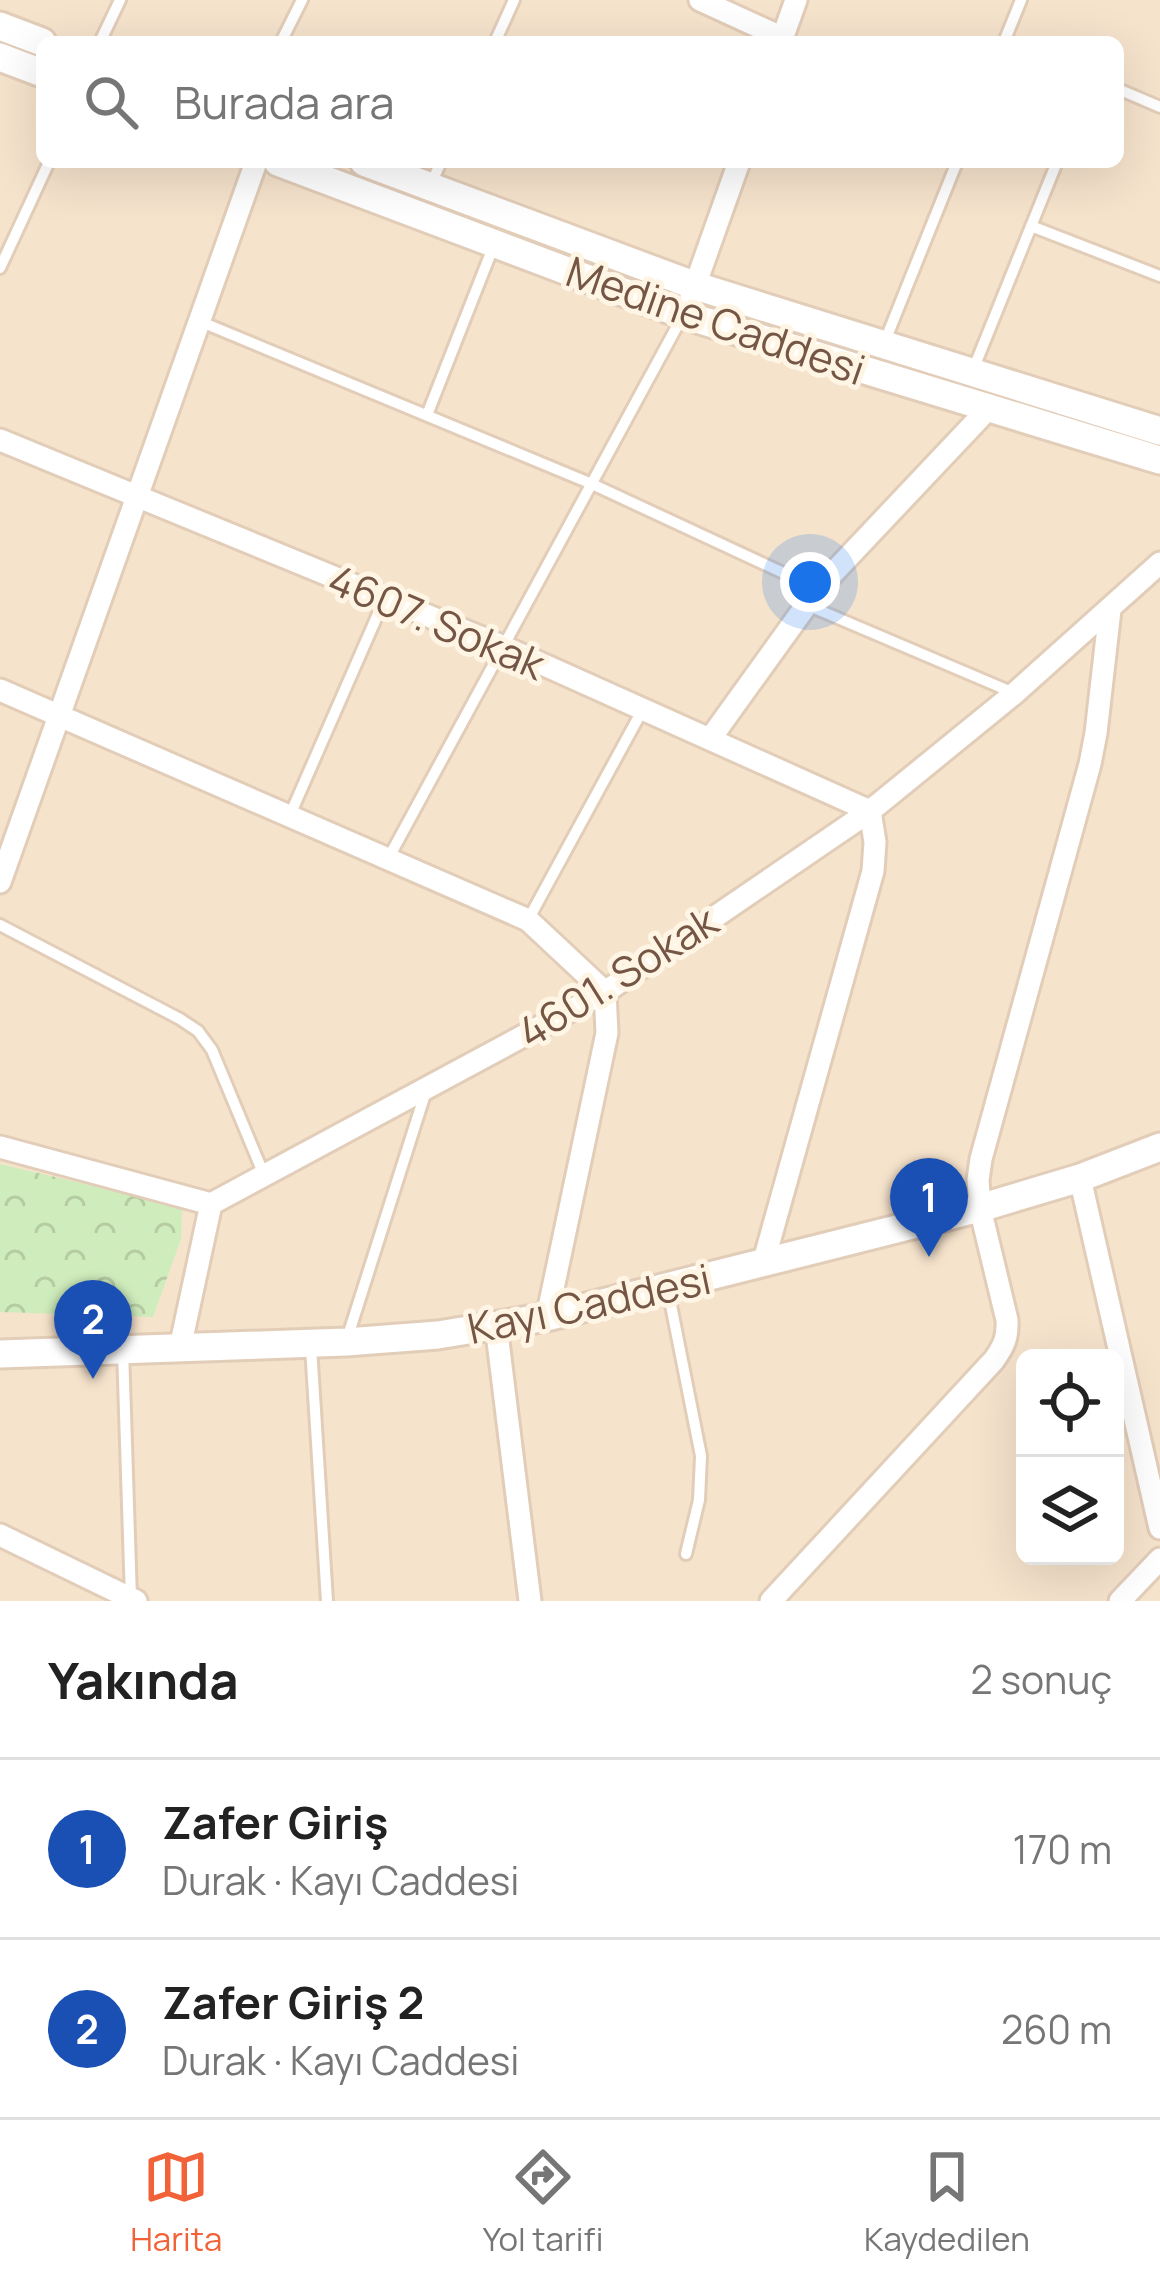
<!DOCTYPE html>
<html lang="tr">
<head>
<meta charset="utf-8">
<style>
	:root { --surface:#fff; --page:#f2f2f2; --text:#222; --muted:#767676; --line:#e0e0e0; --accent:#f26239 }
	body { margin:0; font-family:Manrope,sans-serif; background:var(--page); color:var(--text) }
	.controls { position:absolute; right:36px; bottom:36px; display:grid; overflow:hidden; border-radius:18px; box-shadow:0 12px 48px #0002 }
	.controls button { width:108px; height:108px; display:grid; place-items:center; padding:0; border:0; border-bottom:3px solid var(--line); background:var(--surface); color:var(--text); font:60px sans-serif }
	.you { position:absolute; left:810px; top:582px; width:42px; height:42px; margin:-30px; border:9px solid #fff; border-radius:50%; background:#1a73e8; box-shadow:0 0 0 18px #1a73e833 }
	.badge { display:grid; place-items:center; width:78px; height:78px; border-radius:50%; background:var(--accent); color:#fff; font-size:39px; font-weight:700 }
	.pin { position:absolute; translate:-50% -99px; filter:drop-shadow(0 3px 6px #0008) }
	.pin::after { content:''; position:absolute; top:63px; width:42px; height:36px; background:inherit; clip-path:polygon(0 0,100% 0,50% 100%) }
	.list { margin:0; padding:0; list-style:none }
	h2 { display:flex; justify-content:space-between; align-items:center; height:156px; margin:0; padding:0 48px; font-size:51px }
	h2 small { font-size:39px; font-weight:400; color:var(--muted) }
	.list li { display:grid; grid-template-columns:78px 1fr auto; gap:36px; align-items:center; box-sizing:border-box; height:180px; padding:0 48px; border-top:3px solid var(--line) }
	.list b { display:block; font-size:45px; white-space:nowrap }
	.list p { margin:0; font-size:39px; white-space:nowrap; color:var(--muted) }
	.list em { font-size:39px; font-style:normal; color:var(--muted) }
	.icon { flex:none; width:66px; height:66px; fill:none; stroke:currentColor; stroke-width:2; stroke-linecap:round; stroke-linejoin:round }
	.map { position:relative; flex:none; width:1160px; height:1601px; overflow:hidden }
	.search { position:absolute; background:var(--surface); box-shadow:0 12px 48px #0002; left:36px; right:36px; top:36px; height:132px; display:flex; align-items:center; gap:30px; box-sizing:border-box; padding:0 42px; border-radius:18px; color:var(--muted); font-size:45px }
	.sheet { height:516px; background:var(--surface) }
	nav { display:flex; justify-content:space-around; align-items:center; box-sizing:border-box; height:168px; border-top:3px solid var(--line); background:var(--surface); font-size:33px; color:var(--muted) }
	nav a { display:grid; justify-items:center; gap:6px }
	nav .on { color:var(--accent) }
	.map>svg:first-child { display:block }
	.residential { fill:#f6e3cc; fill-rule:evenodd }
	.park { fill:url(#park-crowns) }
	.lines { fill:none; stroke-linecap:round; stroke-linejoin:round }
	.service-casing { stroke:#e2cdb9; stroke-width:16 }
	.minor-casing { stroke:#e2cdb9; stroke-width:27 }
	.tertiary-casing { stroke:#e2cdb9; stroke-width:33 }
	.service { stroke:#fff; stroke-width:10 }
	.minor { stroke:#fff; stroke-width:21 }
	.tertiary { stroke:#fff; stroke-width:27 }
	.labels { text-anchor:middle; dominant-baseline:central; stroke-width:10; stroke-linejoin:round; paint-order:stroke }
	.street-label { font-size:42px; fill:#755645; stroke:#fff5e5 }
</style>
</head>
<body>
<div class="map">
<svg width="1160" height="1601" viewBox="0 0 1160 1601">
	<defs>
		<pattern id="park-crowns" width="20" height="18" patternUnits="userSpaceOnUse" patternTransform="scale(3)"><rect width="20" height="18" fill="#cfecbc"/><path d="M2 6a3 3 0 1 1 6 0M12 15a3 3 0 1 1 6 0" fill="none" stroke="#b5cca3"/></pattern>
	</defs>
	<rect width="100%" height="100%" fill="#fef1de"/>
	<!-- residential -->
	<path class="residential" d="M0,0H1160V1601H0ZM42,42H1118V162H42ZM1025,1358H1115V1556H1025Z"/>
	<!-- park -->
	<path class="park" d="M0,1164L182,1207L181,1239L153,1317L0,1312Z"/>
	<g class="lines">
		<!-- service casing -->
		<g class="service-casing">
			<path id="service" d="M100,42L120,0
				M281,42L302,0
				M495,42L514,0
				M1004,42L1021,0
				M1118,89L1160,107
				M430,186L441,162
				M1031,226L1160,276
				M0,268L49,162
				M199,321L592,484L818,589
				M885,341L957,162
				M973,370L1057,162
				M427,415L494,245
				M807,605L1014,693
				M290,815L385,598
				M388,859L681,319
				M528,920L643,709
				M0,925L180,1019L198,1031L212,1050L264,1175
				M668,1290L701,1456L699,1500L686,1554
				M347,1339L425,1094
				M311,1347L327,1601
				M123,1350L131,1599"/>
		</g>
		<!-- minor casing -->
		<g class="minor-casing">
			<path id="minor" d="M700,0L783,38
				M781,42L796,0
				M691,297L739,162
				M0,440L504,647L870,811L875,842L873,871L763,1264
				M0,690L528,920L605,992L607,1033L547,1317
				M710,739L818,589L988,409
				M0,882L256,162
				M0,1147L211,1204L605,992L870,811L1015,693L1160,563
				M1080,1178L1160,1528
				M496,1325L530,1601
				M180,1348L211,1204
				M0,1535L136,1601
				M771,1601L994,1360C1004,1346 1008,1337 1007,1320L980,1208L978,1180L981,1159L1090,764L1096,733L1110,610
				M1120,1601L1160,1559"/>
		</g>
		<!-- tertiary casing -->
		<g class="tertiary-casing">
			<path id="tertiary" d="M0,26L42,42
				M0,57L42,73
				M278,162L684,315L1160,460
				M364,162L696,286L1160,431
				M0,1354L346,1342L438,1335L547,1317L980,1208L1080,1178L1160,1147"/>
		</g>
		<!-- service -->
		<use href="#service" class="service"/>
		<!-- minor -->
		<use href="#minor" class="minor"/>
		<!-- tertiary -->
		<use href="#tertiary" class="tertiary"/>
	</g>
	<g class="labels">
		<!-- street labels -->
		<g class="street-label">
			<text transform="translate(716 320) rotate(19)">Medine Caddesi</text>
			<text transform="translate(437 621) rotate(23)">4607. Sokak</text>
			<text transform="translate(617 976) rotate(-32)">4601. Sokak</text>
			<text transform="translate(589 1303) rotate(-12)">Kayı Caddesi</text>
		</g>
	</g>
</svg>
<div class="controls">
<button><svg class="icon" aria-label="locate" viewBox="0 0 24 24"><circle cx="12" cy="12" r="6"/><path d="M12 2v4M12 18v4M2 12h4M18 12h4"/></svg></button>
<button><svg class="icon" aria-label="layers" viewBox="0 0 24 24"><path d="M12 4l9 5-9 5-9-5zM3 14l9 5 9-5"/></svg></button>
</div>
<div class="you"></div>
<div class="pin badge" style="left:929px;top:1257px;background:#1a4fb4">1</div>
<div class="pin badge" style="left:93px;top:1379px;background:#1a4fb4">2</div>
<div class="search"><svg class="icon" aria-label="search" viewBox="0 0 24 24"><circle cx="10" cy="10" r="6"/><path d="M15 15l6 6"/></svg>Burada ara</div>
</div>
<section class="sheet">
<h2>Yakında<small>2 sonuç</small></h2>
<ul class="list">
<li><span class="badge" style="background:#1a4fb4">1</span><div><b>Zafer Giriş</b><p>Durak · Kayı Caddesi</p></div><em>170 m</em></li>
<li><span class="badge" style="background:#1a4fb4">2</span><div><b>Zafer Giriş 2</b><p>Durak · Kayı Caddesi</p></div><em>260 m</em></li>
</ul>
</section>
<nav>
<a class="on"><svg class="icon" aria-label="map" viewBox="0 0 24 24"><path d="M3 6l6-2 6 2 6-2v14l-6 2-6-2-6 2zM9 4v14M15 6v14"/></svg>Harita</a>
<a><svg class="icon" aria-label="directions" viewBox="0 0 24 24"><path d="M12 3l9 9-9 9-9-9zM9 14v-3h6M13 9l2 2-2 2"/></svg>Yol tarifi</a>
<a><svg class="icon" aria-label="saved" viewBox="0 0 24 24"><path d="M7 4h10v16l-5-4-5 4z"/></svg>Kaydedilen</a>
</nav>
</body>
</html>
